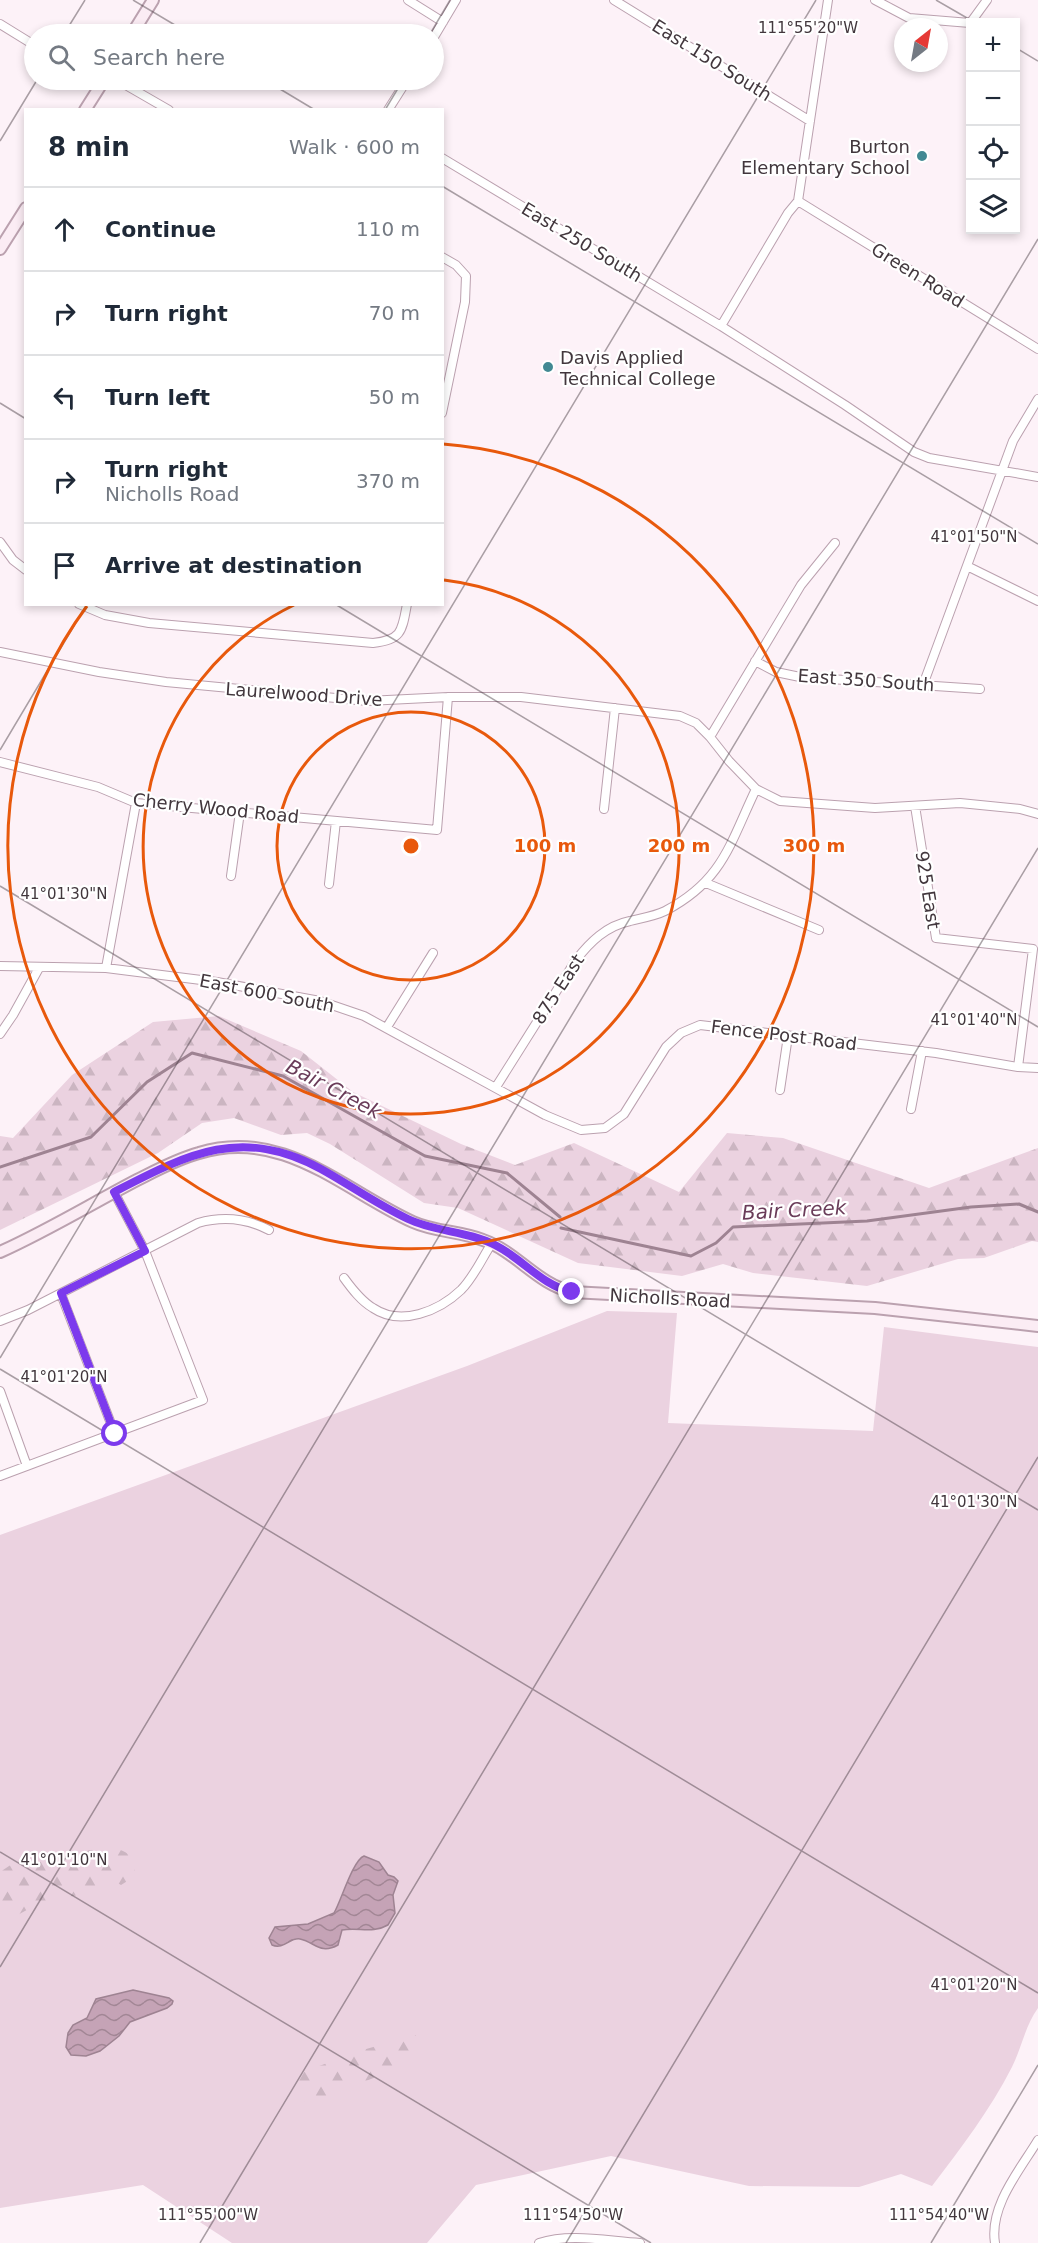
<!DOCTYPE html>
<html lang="en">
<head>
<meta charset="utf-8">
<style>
	:root { --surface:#fff; --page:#f2f2f3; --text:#1f2937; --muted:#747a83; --line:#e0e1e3 }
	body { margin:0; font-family:"DejaVu Sans",sans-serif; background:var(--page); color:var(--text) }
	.controls { position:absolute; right:18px; top:18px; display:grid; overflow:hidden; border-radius:0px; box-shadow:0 3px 9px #0003 }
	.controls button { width:54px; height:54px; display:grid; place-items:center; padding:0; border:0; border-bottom:2px solid var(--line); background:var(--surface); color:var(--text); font:30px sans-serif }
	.compass { position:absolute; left:894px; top:18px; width:54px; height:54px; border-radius:50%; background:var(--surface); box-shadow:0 3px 9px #0003; rotate:31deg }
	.stop { position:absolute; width:18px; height:18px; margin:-14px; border:4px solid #7c3aed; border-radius:50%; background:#fff }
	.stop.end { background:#7c3aed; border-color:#fff; box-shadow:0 2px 6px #0008 }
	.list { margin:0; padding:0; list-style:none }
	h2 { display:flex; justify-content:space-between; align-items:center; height:78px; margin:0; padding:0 24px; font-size:26px }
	h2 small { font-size:20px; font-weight:400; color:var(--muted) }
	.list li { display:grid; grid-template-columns:39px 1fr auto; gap:18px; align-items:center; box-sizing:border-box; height:84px; padding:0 24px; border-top:2px solid var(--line) }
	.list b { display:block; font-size:22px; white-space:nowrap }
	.list p { margin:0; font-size:20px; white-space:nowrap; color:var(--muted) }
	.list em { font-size:20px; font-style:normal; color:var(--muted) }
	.icon { flex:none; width:33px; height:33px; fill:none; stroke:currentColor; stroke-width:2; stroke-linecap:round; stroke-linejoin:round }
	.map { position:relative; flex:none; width:1038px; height:2243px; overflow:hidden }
	.search { position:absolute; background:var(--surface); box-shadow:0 3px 9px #0003; left:24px; top:24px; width:420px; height:66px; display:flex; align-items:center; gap:15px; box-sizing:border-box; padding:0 21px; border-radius:33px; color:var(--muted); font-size:22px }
	.panel { position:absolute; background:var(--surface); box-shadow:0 3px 9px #0003; left:24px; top:108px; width:420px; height:498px; border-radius:0px }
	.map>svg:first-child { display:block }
	.green { fill:#ebd2e0 }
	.forest { fill:url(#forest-firs) }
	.water { fill:url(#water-waves); stroke:#9e8392; stroke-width:1.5 }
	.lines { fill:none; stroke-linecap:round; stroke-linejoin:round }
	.stream { stroke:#9e8392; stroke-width:3 }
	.street-casing { stroke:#bba1af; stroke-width:10 }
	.secondary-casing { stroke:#bba1af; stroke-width:14 }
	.street { stroke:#fff; stroke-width:8 }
	.secondary { stroke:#fbecf4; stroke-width:10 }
	.route { stroke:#7c3aed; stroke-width:8 }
	.ticks { fill:none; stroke:#42373d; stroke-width:1.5; stroke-opacity:0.45 }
	.ring { fill:none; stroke:#e8590c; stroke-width:3 }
	.poi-dot { fill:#428993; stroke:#fff; stroke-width:2 }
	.labels { text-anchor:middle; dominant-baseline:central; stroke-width:4.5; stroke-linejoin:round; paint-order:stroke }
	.street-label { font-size:18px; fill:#42373d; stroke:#fff }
	.poi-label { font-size:18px; fill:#42373d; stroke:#fff; text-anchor:end }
	.water-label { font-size:20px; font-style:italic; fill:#6a3c59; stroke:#fff }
	.ticks-label { font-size:15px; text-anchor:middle; fill:#42373d; stroke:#fff; stroke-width:4.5; stroke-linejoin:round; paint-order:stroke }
	.centre { fill:#e8590c; stroke:#fff; stroke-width:3 }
	.ring-label { font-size:18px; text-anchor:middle; font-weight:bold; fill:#e8590c; stroke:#fff; stroke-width:4.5; stroke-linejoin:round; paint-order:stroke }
</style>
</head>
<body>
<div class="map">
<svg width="1038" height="2243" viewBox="0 0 1038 2243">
	<defs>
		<pattern id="forest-firs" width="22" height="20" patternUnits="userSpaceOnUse" patternTransform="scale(1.5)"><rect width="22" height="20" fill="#ebd2e0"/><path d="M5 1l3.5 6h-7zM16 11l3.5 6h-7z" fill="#cbb5c1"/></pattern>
		<pattern id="water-waves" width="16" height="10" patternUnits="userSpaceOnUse" patternTransform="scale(1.5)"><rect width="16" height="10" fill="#c5a3b6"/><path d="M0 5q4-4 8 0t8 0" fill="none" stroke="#a28695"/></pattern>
	</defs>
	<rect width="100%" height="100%" fill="#fdf2f8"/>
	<!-- green -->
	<path class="green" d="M607,1311L677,1313L668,1423L873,1431L884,1327L1038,1347V2008C1025,2026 1022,2047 1012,2067C990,2110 961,2148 932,2186L901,2174L859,2187L749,2186L611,2156L476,2185L427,2243H232L143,2185L0,2208V1535L467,1366Z"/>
	<!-- forest -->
	<path class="forest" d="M219,1016L301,1051L353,1092L461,1144L515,1165L574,1143L679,1192L727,1133L783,1138L929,1188L1038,1148V1242L1032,1241L984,1258L958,1259L867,1286L753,1273L723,1264L682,1276L578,1263L458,1208L424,1203L330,1144L307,1133L281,1135L234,1118L202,1123L158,1153L0,1230V1136L13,1138L72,1075L153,1022Z
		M104,1848C124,1849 132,1851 135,1872L129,1880L121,1885L111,1879L97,1885L85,1894L60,1898L36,1905L12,1918L0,1921V1872L15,1862Z
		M416,2035L414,2047L391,2071L308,2104C297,2096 297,2089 298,2076L306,2071L359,2051Z"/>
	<!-- water -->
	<path class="water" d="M364,1856L379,1862L388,1875L394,1877L398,1881L393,1895L395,1913L388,1925C372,1934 359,1927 342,1930L338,1945C320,1955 315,1942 300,1939C290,1937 284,1950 272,1945L269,1938L275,1927L308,1924L334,1913C341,1901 353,1860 364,1856Z
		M133,1990L169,1998L173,2001L172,2004L167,2008L130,2022L119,2036L100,2051L86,2056L71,2055L66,2047L68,2033L73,2025L87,2018L96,1999Z"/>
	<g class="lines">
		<!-- stream -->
		<path class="stream" d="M0,1167L91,1137L147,1082L192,1053L283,1076L425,1156L507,1173L560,1217
			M561,1228L691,1256L716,1243L733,1227L867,1221L971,1207L1019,1204L1038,1212"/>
		<!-- street casing -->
		<g class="street-casing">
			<path id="street" d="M408,0L443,22
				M614,0L810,121
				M875,0L909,18L970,23
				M971,22L987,0
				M0,24L34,45
				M434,37L456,0
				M117,80L169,110
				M388,110L407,80
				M442,158L721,326L845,405L914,452L929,458L1038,477
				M798,201L1038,349
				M442,257L456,265L466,276L465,302L442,413
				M721,326L788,213L798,201L828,0
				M0,542L13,560L26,570
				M967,566L1038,601
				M79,604L105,615L149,623L373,643C402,640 402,631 407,604
				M0,652L99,672L166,682L367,701L448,697H521L680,716L696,723L710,737L729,761L756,789L780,801L875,808L960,803L1020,809L1038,814
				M755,661L776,672L800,677L980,689
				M923,685L1013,441L1038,399
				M710,737L801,585L835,543
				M0,762L98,787L136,803L437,830L448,697
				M915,806L936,938L1033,949L1018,1067
				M604,809L615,708
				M231,876L240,812
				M706,883L819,930
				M329,884L336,821
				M0,966L106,968L217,982L320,1001L364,1016L545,1115L581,1130L605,1128L624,1114L666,1047L681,1033L700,1025L936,1053L1018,1067L1038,1068
				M106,968L136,803
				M387,1027L433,953
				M0,1034L13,1015L39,968
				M496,1087L576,960C590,942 606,926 630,921C642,918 655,916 665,911C723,881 730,843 756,789
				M780,1090L788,1036
				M911,1109L922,1051
				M344,1278C352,1289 361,1301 373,1308C401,1327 439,1311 461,1290C474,1277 482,1258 492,1243
				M61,1294L115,1434
				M0,1321L28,1310L198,1223C223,1216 246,1218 269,1230
				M0,1391L27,1466
				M0,1476L203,1400L145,1251L114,1192
				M539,2243C570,2233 607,2241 640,2243
				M995,2243C989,2206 1020,2170 1038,2140"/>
		</g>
		<!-- secondary casing -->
		<g class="secondary-casing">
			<path id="secondary" d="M132,34L153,0
				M85,110L104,80
				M0,249L26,208
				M0,1252C47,1231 91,1204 137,1180C157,1170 177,1159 199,1153C283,1127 343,1190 413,1222C435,1232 460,1231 483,1240C517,1252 537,1284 572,1292L875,1308L1038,1326"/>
		</g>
		<!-- street -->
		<use href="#street" class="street"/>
		<!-- secondary -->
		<use href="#secondary" class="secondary"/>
	</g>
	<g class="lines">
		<!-- route -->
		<path class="route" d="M115,1434L61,1293L145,1251L114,1192C186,1155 241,1125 321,1169C350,1185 378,1205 408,1219C435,1232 468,1231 495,1245C523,1259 541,1285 572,1292"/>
	</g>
	<!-- ticks -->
	<path class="ticks" d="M133,0L190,34M936,0L974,22M64,34L85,0M430,34L450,0M1016,48L1038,61M265,80L315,110M385,110L403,80M0,141L37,80M442,186L1038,544M0,403L26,419M335,604L1038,1027M0,750L87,604M0,886L1038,1510M0,1358L816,0M0,1369L1038,1993M0,1852L651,2243M0,1967L1038,239M200,2243L1038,848M566,2243L1038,1457M931,2243L1038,2065"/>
	<!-- distance rings -->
	<g class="ring">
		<circle cx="411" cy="846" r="134"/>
		<path d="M444 580A268 268 0 1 1 294 605"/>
		<path d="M443 444A403 403 0 1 1 87 606"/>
	</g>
	<!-- markers -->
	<g class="poi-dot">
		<circle cx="922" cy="156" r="6"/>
		<circle cx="548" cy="367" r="6"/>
	</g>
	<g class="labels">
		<!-- street labels -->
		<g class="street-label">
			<text transform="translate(712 60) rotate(32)">East 150 South</text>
			<text transform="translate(582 242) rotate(31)">East 250 South</text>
			<text transform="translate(918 275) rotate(32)">Green Road</text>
			<text transform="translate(866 680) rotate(4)">East 350 South</text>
			<text transform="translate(304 694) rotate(4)">Laurelwood Drive</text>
			<text transform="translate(216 808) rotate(6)">Cherry Wood Road</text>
			<text transform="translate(928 890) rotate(81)">925 East</text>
			<text transform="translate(558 989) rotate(-57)">875 East</text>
			<text transform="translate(267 993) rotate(11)">East 600 South</text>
			<text transform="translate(784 1035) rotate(7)">Fence Post Road</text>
			<text transform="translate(670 1298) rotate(3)">Nicholls Road</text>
		</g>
		<!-- poi labels -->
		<g class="poi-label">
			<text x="910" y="146">Burton<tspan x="910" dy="21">Elementary School</tspan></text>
			<text x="560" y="357" text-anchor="start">Davis Applied<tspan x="560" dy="21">Technical College</tspan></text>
		</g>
		<!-- water labels -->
		<g class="water-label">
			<text transform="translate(334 1089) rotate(28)">Bair Creek</text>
			<text transform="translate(794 1210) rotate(-3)">Bair Creek</text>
		</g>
	</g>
	<g class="ticks-label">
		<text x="808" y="33">111°55'20"W</text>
		<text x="974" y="542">41°01'50"N</text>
		<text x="64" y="899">41°01'30"N</text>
		<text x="974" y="1025">41°01'40"N</text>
		<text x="64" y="1382">41°01'20"N</text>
		<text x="974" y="1507">41°01'30"N</text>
		<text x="64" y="1865">41°01'10"N</text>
		<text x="974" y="1990">41°01'20"N</text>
		<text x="208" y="2220">111°55'00"W</text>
		<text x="573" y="2220">111°54'50"W</text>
		<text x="939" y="2220">111°54'40"W</text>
	</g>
	<circle cx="411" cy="846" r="9" class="centre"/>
	<g class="ring-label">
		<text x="545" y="852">100 m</text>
		<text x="679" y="852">200 m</text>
		<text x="814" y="852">300 m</text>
	</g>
</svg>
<div class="controls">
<button>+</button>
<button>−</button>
<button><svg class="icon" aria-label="locate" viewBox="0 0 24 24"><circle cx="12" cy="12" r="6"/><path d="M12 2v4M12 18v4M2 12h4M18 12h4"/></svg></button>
<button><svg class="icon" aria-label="layers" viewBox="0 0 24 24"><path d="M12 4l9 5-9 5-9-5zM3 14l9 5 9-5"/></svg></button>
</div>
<svg class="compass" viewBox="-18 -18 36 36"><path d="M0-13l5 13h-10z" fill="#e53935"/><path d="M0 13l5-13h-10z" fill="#747a83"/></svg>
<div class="stop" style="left:115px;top:1434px"></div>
<div class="stop end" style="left:572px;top:1292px"></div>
<div class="search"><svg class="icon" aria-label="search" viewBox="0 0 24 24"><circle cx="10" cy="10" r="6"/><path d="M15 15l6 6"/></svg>Search here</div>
<section class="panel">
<h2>8 min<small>Walk · 600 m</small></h2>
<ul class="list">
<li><svg class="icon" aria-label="ahead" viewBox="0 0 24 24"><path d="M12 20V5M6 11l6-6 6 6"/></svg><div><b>Continue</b></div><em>110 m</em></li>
<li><svg class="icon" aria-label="right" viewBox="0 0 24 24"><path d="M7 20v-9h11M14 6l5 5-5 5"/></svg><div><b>Turn right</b></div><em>70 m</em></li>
<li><svg class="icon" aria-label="left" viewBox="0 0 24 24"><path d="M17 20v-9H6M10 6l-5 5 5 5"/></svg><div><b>Turn left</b></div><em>50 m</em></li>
<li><svg class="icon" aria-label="right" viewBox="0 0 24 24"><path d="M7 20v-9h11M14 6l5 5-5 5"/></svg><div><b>Turn right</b><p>Nicholls Road</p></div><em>370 m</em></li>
<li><svg class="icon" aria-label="arrive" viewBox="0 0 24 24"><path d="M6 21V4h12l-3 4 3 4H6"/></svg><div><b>Arrive at destination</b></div></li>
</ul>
</section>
</div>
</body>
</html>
